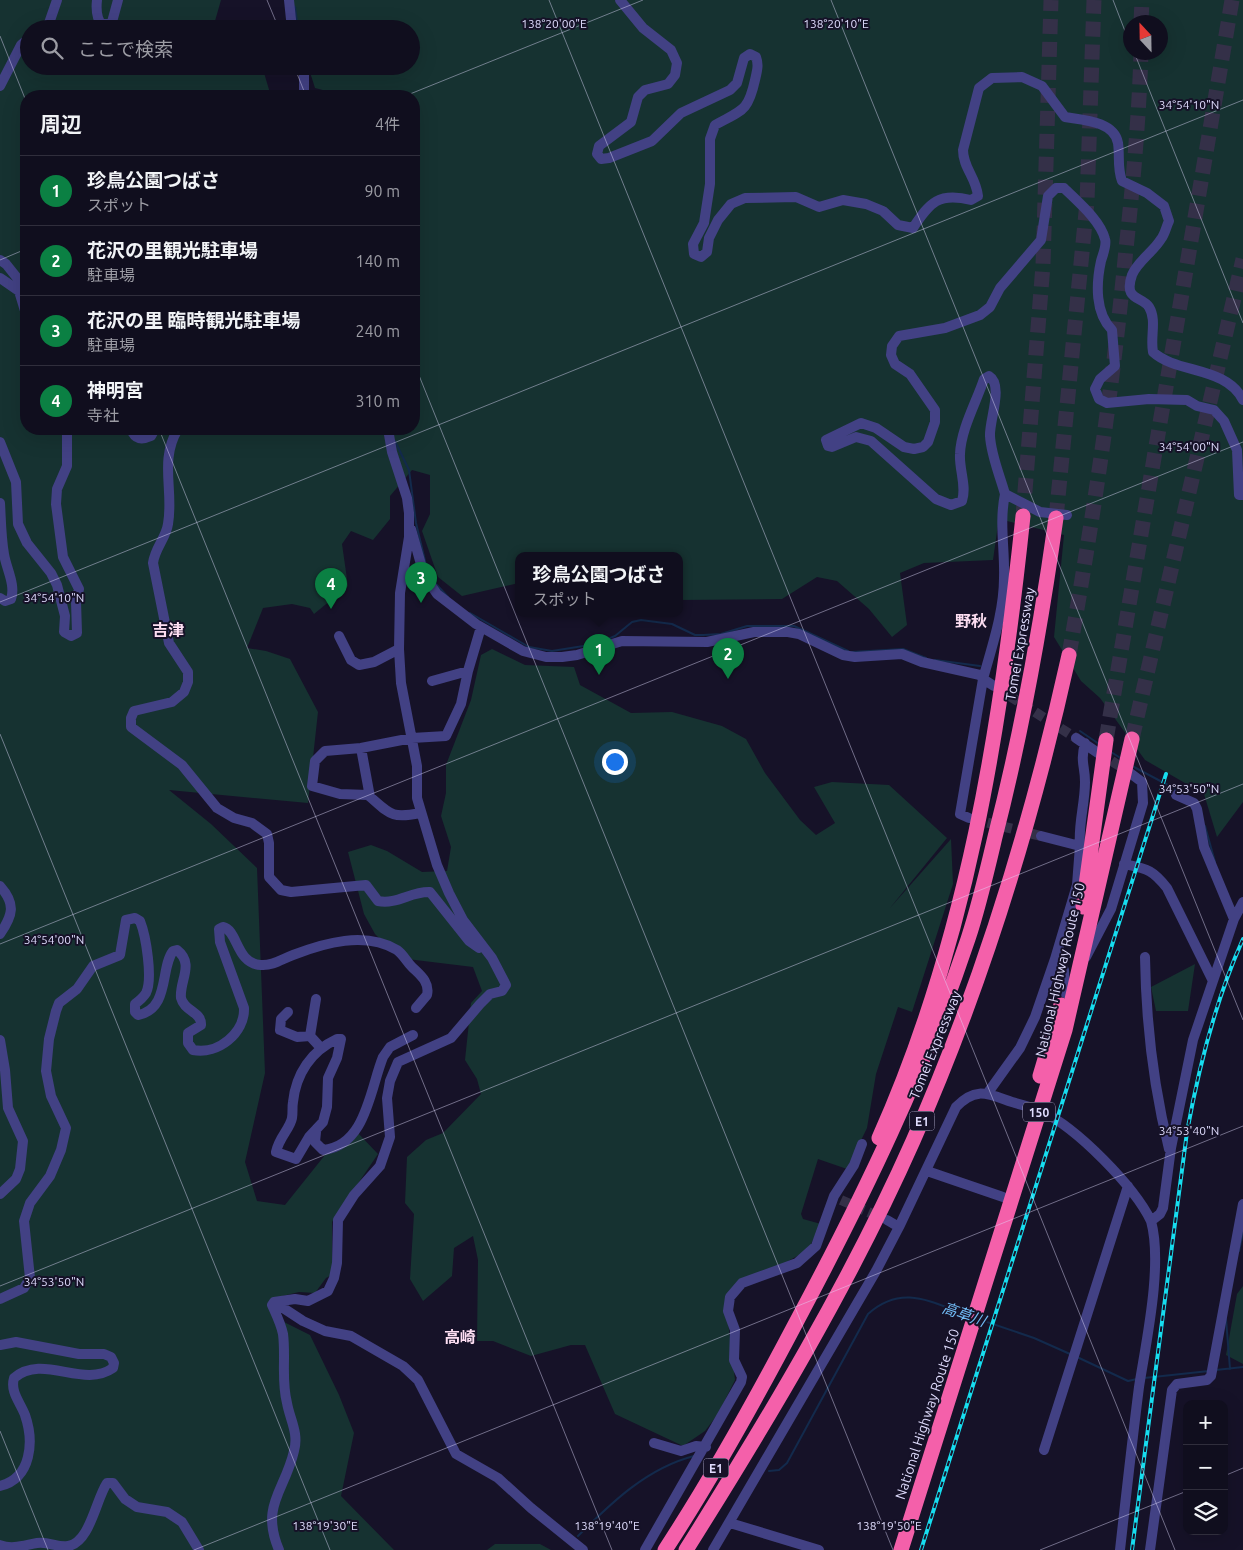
<!DOCTYPE html>
<html lang="ja">
<head>
<meta charset="utf-8">
<style>
	:root { --surface:#100e1e; --page:#191727; --text:#f1f3f6; --muted:#9c9ca4; --line:#302e3c; --accent:#0b8043 }
	body { margin:0; font-family:Ubuntu,"Noto Sans JP",sans-serif; background:var(--page); color:var(--text) }
	.controls { position:absolute; right:15px; bottom:15px; display:grid; overflow:hidden; border-radius:10px; box-shadow:0 5px 20px #0002 }
	.controls button { width:45px; height:45px; display:grid; place-items:center; padding:0; border:0; border-bottom:1px solid var(--line); background:var(--surface); color:var(--text); font:25px sans-serif }
	.compass { position:absolute; left:1123px; top:15px; width:45px; height:45px; border-radius:50%; background:var(--surface); box-shadow:0 5px 20px #0002; rotate:338deg }
	.you { position:absolute; left:614px; top:761px; width:18px; height:18px; margin:-12px; border:4px solid #fff; border-radius:50%; background:#1a73e8; box-shadow:0 0 0 8px #1a73e833 }
	.badge { display:grid; place-items:center; width:32px; height:32px; border-radius:50%; background:var(--accent); color:#fff; font-size:16px; font-weight:700 }
	.pin { position:absolute; translate:-50% -41px; filter:drop-shadow(0 1px 2px #0008) }
	.pin::after { content:''; position:absolute; top:26px; width:18px; height:15px; background:inherit; clip-path:polygon(0 0,100% 0,50% 100%) }
	.popup { position:absolute; left:515px; top:552px; width:168px; height:65px; box-sizing:border-box; display:grid; place-content:center; border-radius:10px; background:var(--surface); filter:drop-shadow(0 1px 4px #0005); font-size:16px; white-space:nowrap; color:var(--muted) }
	.popup b { font-size:19px; color:var(--text) }
	.popup::after { content:''; position:absolute; left:50%; top:100%; margin-left:-10px; border:10px solid transparent; border-top-color:var(--surface) }
	.list { margin:0; padding:0; list-style:none }
	h2 { display:flex; justify-content:space-between; align-items:center; height:65px; margin:0; padding:0 20px; font-size:21px }
	h2 small { font-size:16px; font-weight:400; color:var(--muted) }
	.list li { display:grid; grid-template-columns:32px 1fr auto; gap:15px; align-items:center; box-sizing:border-box; height:70px; padding:0 20px; border-top:1px solid var(--line) }
	.list b { display:block; font-size:19px; white-space:nowrap }
	.list p { margin:0; font-size:16px; white-space:nowrap; color:var(--muted) }
	.list em { font-size:16px; font-style:normal; color:var(--muted) }
	.icon { flex:none; width:28px; height:28px; fill:none; stroke:currentColor; stroke-width:2; stroke-linecap:round; stroke-linejoin:round }
	.map { position:relative; flex:none; width:1243px; height:1550px; overflow:hidden }
	.search { position:absolute; background:var(--surface); box-shadow:0 5px 20px #0002; left:20px; top:20px; width:400px; height:55px; display:flex; align-items:center; gap:12px; box-sizing:border-box; padding:0 18px; border-radius:28px; color:var(--muted); font-size:19px }
	.panel { position:absolute; background:var(--surface); box-shadow:0 5px 20px #0002; left:20px; top:90px; width:400px; height:345px; border-radius:20px }
	.map>svg:first-child { display:block }
	.green { fill:#163231; fill-rule:evenodd }
	.lines { fill:none; stroke-linecap:round; stroke-linejoin:round }
	.stream { stroke:#132a4c; stroke-width:2 }
	.minor-tunnel { stroke:#343048; stroke-width:10; stroke-dasharray:10 5; stroke-linecap:butt }
	.highway-tunnel { stroke:#343048; stroke-width:15; stroke-dasharray:15 8; stroke-linecap:butt }
	.minor { stroke:#424184; stroke-width:10 }
	.highway { stroke:#f460aa; stroke-width:15 }
	.rail-casing { stroke:#16ddef; stroke-width:4 }
	.rail { stroke:#161228; stroke-width:2; stroke-dasharray:5.5; stroke-linecap:butt }
	.ticks { fill:none; stroke:#dfdcfd; stroke-width:1; stroke-opacity:0.45 }
	.labels { text-anchor:middle; dominant-baseline:central; stroke-width:4; stroke-linejoin:round; paint-order:stroke }
	.shield { fill:#161228; stroke:#a39fbd; stroke-width:1 }
	.shield-label { font-size:12px; font-weight:bold; fill:#dfdcfd }
	.street-label { font-size:14px; fill:#dfdcfd; stroke:#161228 }
	.water-label { font-size:15px; font-style:italic; fill:#71bbf5; stroke:#161228 }
	.quarter-label { font-size:16px; font-weight:bold; fill:#fddef2; stroke:#161228 }
	.ticks-label { font-size:12px; text-anchor:middle; fill:#dfdcfd; stroke:#161228; stroke-width:4; stroke-linejoin:round; paint-order:stroke }
</style>
</head>
<body>
<div class="map">
<svg width="1243" height="1550" viewBox="0 0 1243 1550">
	<rect width="100%" height="100%" fill="#161228"/>
	<!-- green -->
	<path class="green" d="M0,0H221L215,21L233,29H29V66H262L270,93L269,96H26V429H414V96H339L338,94L315,88L308,66H411V29H295L285,0H1243V802L1217,837L1204,794L1145,760L1100,698L1081,681L1054,637L1064,535L1007,521L1002,496L993,560L924,563L900,573L907,625L892,637L869,609L837,581L817,577L782,599L679,600V556H519V583L462,596L438,577L422,531L430,514V475L412,470L390,496V519L373,540L351,531L342,544L348,586L314,614L310,608L292,604L263,608L247,648L266,651L290,659L318,712L308,803L169,790L211,824L257,868L265,1073L245,1162L257,1201L285,1205L329,1150L356,1131L378,1154L332,1222V1275L326,1278L315,1293L299,1292L270,1299L282,1339V1321L310,1335L339,1395L354,1433L341,1496L394,1550H0ZM1130,22H1160V52H1130Z
		M492,649L525,665L574,667L580,685L631,713L672,712L722,726L746,739L765,773L800,820L816,835L835,823L814,787L832,782L889,785L947,838L890,908L951,839L953,884L912,1012L898,1007L876,1074L867,1128L847,1169L818,1159L801,1214L803,1219L821,1224L808,1250L725,1296L735,1380L718,1414L705,1431L683,1446L615,1414L585,1345H571L531,1356L493,1341H477L478,1260L473,1236L454,1248L452,1276L423,1301L410,1279L414,1214L405,1203L407,1157L426,1140L443,1133L481,1094L477,1079L465,1060L471,1003L482,991L473,967L399,958L375,934L364,914L348,852L371,845L387,851L422,872L447,871L451,847L441,816L446,793V765L471,700L481,655Z
		M1195,964L1188,1011H1156L1151,987Z
		M1243,1286V1364L1226,1355L1237,1294Z
		M495,1544H540L551,1550H487Z"/>
	<g class="lines">
		<!-- stream -->
		<path class="stream" d="M295,7L298,29
			M395,441L409,470L416,523L426,565L436,584L448,597
			M470,613L529,647L552,651L596,644L615,636L632,622L641,620L672,624L695,635H703L721,634L747,626H794L848,651
			M852,652L903,649L926,658
			M935,660L980,666
			M1080,731L1099,744
			M1111,752L1122,759
			M1132,766L1183,793
			M1205,826L1215,862
			M1239,1251L1243,1232
			M1226,1319L1230,1369
			M981,1320L1034,1338L1070,1354
			M1077,1357L1128,1381L1137,1379
			M1216,1370L1243,1367
			M1144,1378L1209,1371
			M769,1471L779,1470L787,1463L868,1314C903,1283 932,1303 970,1316
			M578,1536C611,1503 647,1468 694,1456"/>
		<!-- minor-tunnel -->
		<path class="minor-tunnel" d="M997,688L1076,738
			M1099,753L1129,772
			M973,819L1041,836
			M841,1200L882,1218"/>
		<!-- highway-tunnel -->
		<path class="highway-tunnel" d="M1141,22L1142,0
			M1023,516L1043,265L1051,0
			M1056,518L1087,202L1094,0
			M1069,655C1093,519 1113,387 1126,249C1133,184 1139,118 1141,52
			M1132,739L1243,259
			M1106,740L1232,0"/>
		<!-- minor -->
		<path class="minor" d="M97,0C96,9 96,18 102,25L112,22L118,0
			M289,0L292,29
			M620,0L643,28L671,50L677,63L675,75L668,84L645,90L638,97L631,122L599,146L597,154L601,159L609,158L652,141L681,113L730,90L737,83L744,58L750,54L756,57C759,65 757,71 755,80C748,112 742,110 715,125L710,139V184L704,223L693,244L694,254L701,257L707,252L709,238L718,220L731,204L745,198L796,197L819,207L843,200L866,204L883,211L898,225L913,228C930,202 939,192 971,200L978,196C976,177 963,168 963,150L979,88L992,78L1022,77L1042,86L1065,117C1082,120 1114,121 1118,143C1120,157 1117,168 1122,181L1147,193L1164,206L1169,221C1166,227 1165,234 1161,239C1154,251 1137,262 1132,275C1123,301 1142,296 1149,307C1157,320 1150,337 1153,352C1177,374 1226,366 1243,400
			M47,29L57,0
			M304,66V96
			M0,86L21,45L29,38
			M0,260L6,264L26,289
			M0,278L19,291L26,314
			M131,429C135,440 142,440 151,436L155,429
			M178,429C159,460 174,491 168,524C166,538 155,548 153,563L169,643L188,672V682L184,692L172,702L134,711L131,718V727L182,765L217,808L234,818L252,823L267,834L269,843V877L281,890L291,892L366,885L378,901C397,905 411,891 430,892L469,941L479,948
			M0,442L16,482L18,524L27,543L51,573L57,585L65,616L64,632L71,636L77,633L76,601L79,589L63,557L56,504L57,489L67,466V429
			M1005,494C1000,476 991,455 990,436C989,421 1004,385 989,376L984,379C976,403 961,429 960,454C959,470 967,486 962,501L951,505L936,499L871,441L856,437L832,447L828,446L826,440L861,423L876,428L904,447L914,449L923,447L928,442L935,422V410L910,374L895,364L891,355L892,346L899,336L945,328L980,315L990,307L1000,288L1041,240L1048,196L1056,188H1064C1078,202 1100,220 1105,239C1107,245 1103,254 1101,261C1096,284 1095,313 1112,330L1115,366L1100,379L1095,389L1099,399L1107,403L1149,399L1187,400L1197,406L1214,410L1224,421L1237,450L1239,495H1243
			M0,503C1,520 1,537 4,554C6,568 16,585 11,599L5,601L0,598
			M411,529L424,575L437,594L476,624L523,651L546,657H562L577,655L622,641L707,642L754,632H788L799,634L843,655L855,657L902,654L922,662L980,675L983,679L960,814L969,818
			M339,636L351,660L359,665L374,662L399,649
			M432,681L468,671L481,627
			M994,686L983,679C992,646 1004,612 1004,578C1005,549 999,523 1005,494L1040,512L1067,515
			M1076,738L1098,753
			M361,748L370,797
			M1176,795L1194,803L1197,809L1204,847L1234,919
			M420,813C391,819 390,814 368,795L340,794L312,786L315,761L325,751L361,748L412,738L446,736L461,704L468,671
			M1041,836L1080,846L1077,885L1055,959L1064,970L1065,993
			M1080,846C1078,824 1085,804 1085,782C1085,765 1080,763 1085,743
			M1124,864C1147,869 1152,869 1167,888L1212,979
			M0,886C16,904 13,915 0,934
			M1086,957L1111,909L1143,803L1142,782L1130,773
			M1145,957C1146,1022 1153,1085 1169,1149
			M316,999L310,1036L321,1048
			M288,1012L281,1019L280,1030L297,1037L310,1036
			M337,1039H341L337,1058L328,1078L327,1107L323,1122L309,1137L296,1159L276,1152C279,1137 290,1129 292,1118C293,1113 292,1107 293,1102C296,1074 311,1051 337,1039Z
			M0,1040L5,1070L8,1108L23,1141L20,1169L16,1179L0,1194
			M987,1094L1020,1048L1035,1017L1055,959
			M316,1132L315,1142L323,1150C366,1146 370,1089 383,1057L390,1047L413,1035
			M927,1171L1003,1197
			M887,1220L899,1227
			M0,1299L24,1288L30,1278L24,1221L30,1203L50,1176L61,1150L66,1128L51,1096L46,1071L49,1039L56,1011L59,1003L77,989L93,966L120,955L126,920L135,918L140,921C146,936 153,979 146,993C143,998 139,1001 135,1004V1012L138,1015C170,1009 160,968 173,951L177,950C195,964 179,981 181,998C184,1011 202,1012 201,1025L188,1033V1043L193,1050C218,1055 245,1033 244,1008L220,942L219,929L223,927C238,930 236,964 261,965C273,966 282,959 293,955C324,943 365,931 397,950C403,954 406,961 412,967C420,975 430,982 427,995L416,1008
			M274,1302L303,1321L325,1331L351,1336L403,1366L418,1380L456,1454L498,1478L531,1508L583,1550
			M0,1345L16,1342L79,1354H104L111,1357L114,1363L113,1368C83,1389 43,1353 14,1378C10,1392 20,1402 25,1415C34,1441 32,1478 0,1486
			M654,1443L681,1451L696,1446L706,1447
			M1044,1450L1128,1186
			M730,1523L819,1550
			M0,1545C12,1550 25,1545 37,1543C48,1541 58,1548 68,1546C90,1543 96,1499 107,1483H113L125,1499L137,1507L167,1512L182,1522L199,1550
			M279,1550C260,1505 285,1491 294,1451C299,1433 290,1420 287,1403C281,1380 286,1357 283,1334C281,1324 276,1314 272,1305L274,1302L295,1299L308,1301L328,1291L334,1278L337,1263L338,1220L354,1195L380,1166L390,1137L387,1098L390,1081L398,1062L451,1038L480,1004L490,994L502,991L506,985L492,958L463,920L449,893L437,865L417,798V766L401,683L399,649L400,593L409,537V513L407,498L392,452L388,429
			M645,1550L741,1382L742,1377L734,1360L735,1330L728,1311L730,1297L742,1283L797,1263L816,1246L834,1196L854,1165L862,1144
			M713,1550L876,1271L899,1227L956,1107C976,1086 988,1094 1012,1102C1021,1105 1032,1107 1041,1111C1077,1128 1134,1186 1151,1221
			M1120,1550C1126,1496 1132,1442 1139,1387C1146,1342 1163,1265 1151,1221L1160,1214L1163,1208L1171,1148L1193,1040L1234,919L1243,902
			M1150,1550L1172,1390L1177,1384L1207,1380L1211,1376L1243,1204"/>
		<!-- highway -->
		<path class="highway" d="M1083,907L1106,740
			M1040,1076L1061,1005
			M879,1138C967,942 1001,727 1023,516
			M665,1550C714,1475 757,1397 799,1317C864,1195 924,1071 968,939C979,906 987,871 995,837C1022,732 1041,625 1056,518
			M686,1550C769,1418 850,1283 913,1141C982,985 1032,822 1069,655
			M901,1550L1065,1030L1132,739"/>
		<!-- rail casing -->
		<g class="rail-casing">
			<path id="rail" d="M921,1550L1166,774
				M1132,1550L1187,1132C1199,1066 1215,1001 1243,939"/>
		</g>
		<!-- rail -->
		<use href="#rail" class="rail"/>
	</g>
	<!-- ticks -->
	<path class="ticks" d="M267,0L279,29M549,0L1175,1550M831,0L1243,1020M1113,0L1130,44M0,36L26,101M1134,52L1243,323M294,66L306,96M405,96L643,0M0,260L26,249M414,363L893,1550M159,429L612,1550M0,602L1243,100M0,734L330,1550M0,944L1243,442M0,1286L1243,784M0,1431L48,1550M1224,1476L1243,1468M194,1550L1243,1126M1040,1550L1187,1491"/>
	<g class="labels">
		<!-- shield labels -->
		<g class="shield">
			<rect x="1023" y="1102.5" width="32" height="19" rx="4"/>
			<rect x="909.5" y="1111.5" width="25" height="19" rx="4"/>
			<rect x="703.5" y="1458.5" width="25" height="19" rx="4"/>
		</g>
		<g class="shield-label">
			<text x="1039" y="1112">150</text>
			<text x="922" y="1121">E1</text>
			<text x="716" y="1468">E1</text>
		</g>
		<!-- street labels -->
		<g class="street-label">
			<text transform="translate(1020 644) rotate(-80)">Tomei Expressway</text>
			<text transform="translate(1060 970) rotate(-77)">National Highway Route 150</text>
			<text transform="translate(935 1045) rotate(-68)">Tomei Expressway</text>
			<text transform="translate(927 1414) rotate(-72)">National Highway Route 150</text>
		</g>
		<!-- water labels -->
		<g class="water-label">
			<text transform="translate(964 1314) rotate(19)">高草川</text>
		</g>
		<!-- quarter labels -->
		<g class="quarter-label">
			<text x="971" y="621">野秋</text>
			<text x="168" y="630">吉津</text>
			<text x="460" y="1337">高崎</text>
		</g>
	</g>
	<g class="ticks-label">
		<text x="554" y="28">138°20'00"E</text>
		<text x="836" y="28">138°20'10"E</text>
		<text x="1189" y="109">34°54'10"N</text>
		<text x="1189" y="451">34°54'00"N</text>
		<text x="54" y="602">34°54'10"N</text>
		<text x="1189" y="793">34°53'50"N</text>
		<text x="54" y="944">34°54'00"N</text>
		<text x="1189" y="1135">34°53'40"N</text>
		<text x="54" y="1286">34°53'50"N</text>
		<text x="325" y="1530">138°19'30"E</text>
		<text x="607" y="1530">138°19'40"E</text>
		<text x="889" y="1530">138°19'50"E</text>
	</g>
</svg>
<div class="controls">
<button>+</button>
<button>−</button>
<button><svg class="icon" aria-label="layers" viewBox="0 0 24 24"><path d="M12 4l9 5-9 5-9-5zM3 14l9 5 9-5"/></svg></button>
</div>
<svg class="compass" viewBox="-18 -18 36 36"><path d="M0-13l5 13h-10z" fill="#e53935"/><path d="M0 13l5-13h-10z" fill="#9c9ca4"/></svg>
<div class="you"></div>
<div class="pin badge" style="left:599px;top:675px">1</div>
<div class="popup"><b>珍鳥公園つばさ</b>スポット</div>
<div class="pin badge" style="left:728px;top:679px">2</div>
<div class="pin badge" style="left:421px;top:603px">3</div>
<div class="pin badge" style="left:331px;top:609px">4</div>
<div class="search"><svg class="icon" aria-label="search" viewBox="0 0 24 24"><circle cx="10" cy="10" r="6"/><path d="M15 15l6 6"/></svg>ここで検索</div>
<section class="panel">
<h2>周辺<small>4件</small></h2>
<ul class="list">
<li><span class="badge">1</span><div><b>珍鳥公園つばさ</b><p>スポット</p></div><em>90 m</em></li>
<li><span class="badge">2</span><div><b>花沢の里観光駐車場</b><p>駐車場</p></div><em>140 m</em></li>
<li><span class="badge">3</span><div><b>花沢の里 臨時観光駐車場</b><p>駐車場</p></div><em>240 m</em></li>
<li><span class="badge">4</span><div><b>神明宮</b><p>寺社</p></div><em>310 m</em></li>
</ul>
</section>
</div>
</body>
</html>
